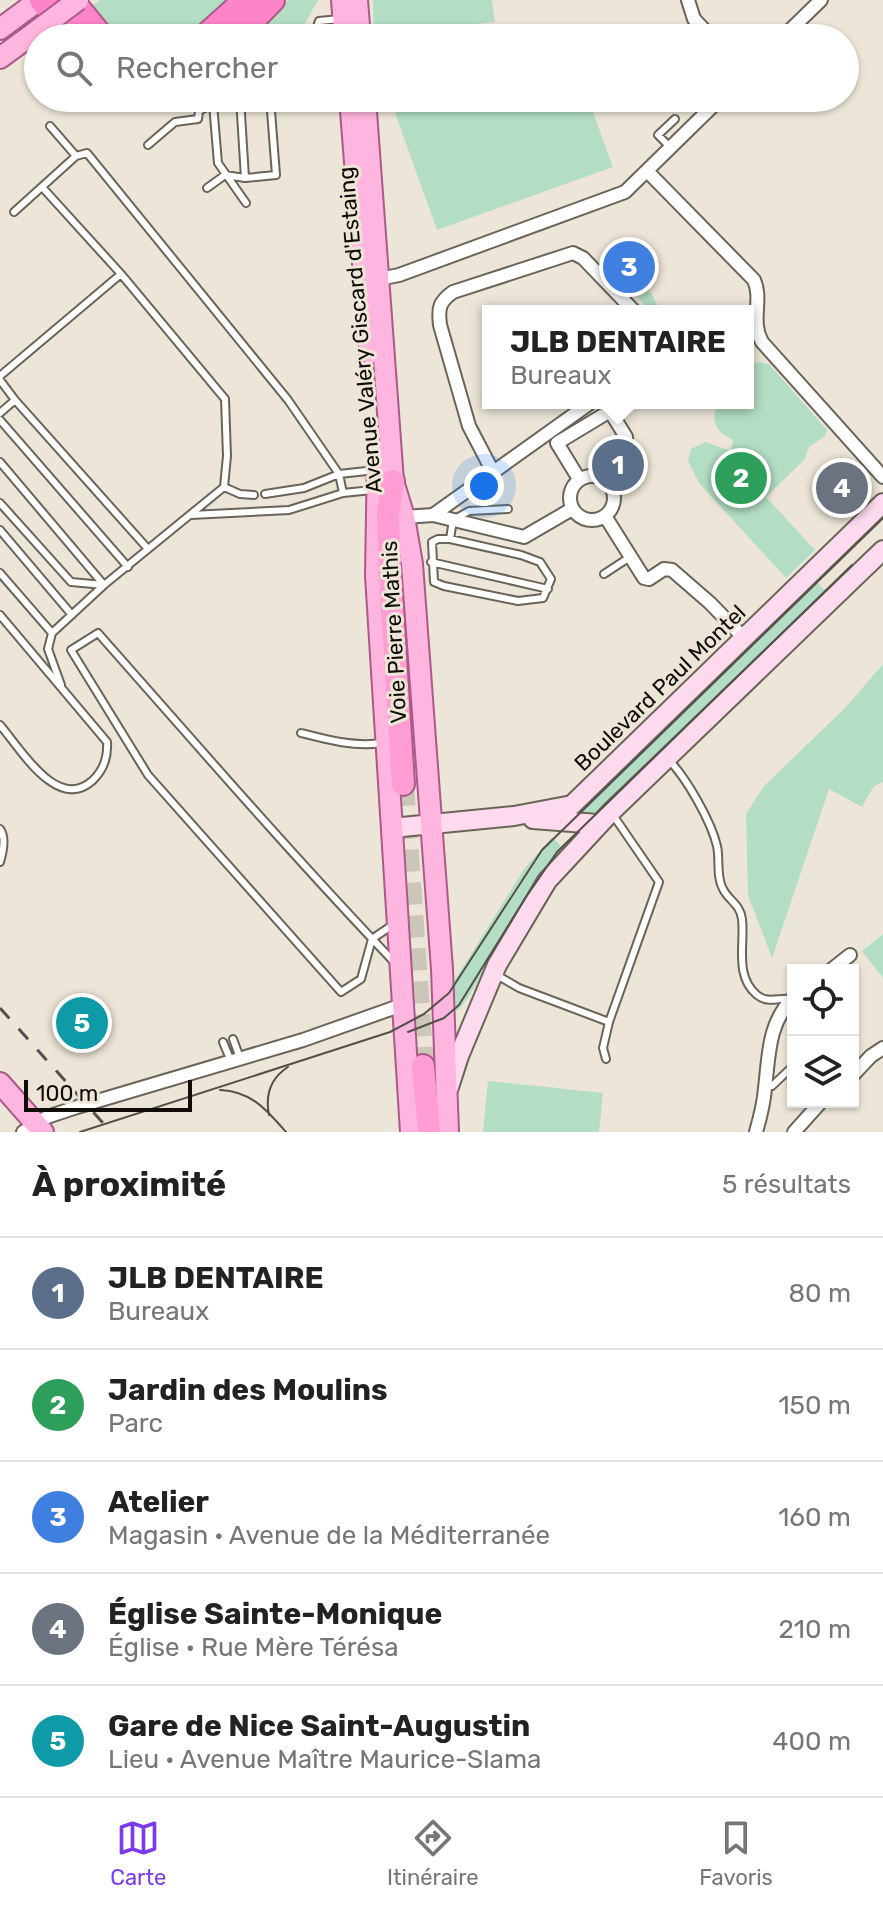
<!DOCTYPE html>
<html lang="fr">
<head>
<meta charset="utf-8">
<style>
	:root { --surface:#fff; --page:#f6f6f6; --text:#222; --muted:#767676; --line:#e0e0e0; --accent:#7c3aed }
	body { margin:0; font-family:Rubik,sans-serif; background:var(--page); color:var(--text) }
	.controls { position:absolute; right:24px; bottom:24px; display:grid; overflow:hidden; border-radius:0px; box-shadow:0 2px 6px #0004 }
	.controls button { width:72px; height:72px; display:grid; place-items:center; padding:0; border:0; border-bottom:2px solid var(--line); background:var(--surface); color:var(--text); font:40px sans-serif }
	.scale { position:absolute; left:24px; bottom:20px; width:168px; box-sizing:border-box; padding-left:8px; border:4px solid #100d09; border-top:0; font-size:22px; line-height:28px; white-space:nowrap; color:#100d09; -webkit-text-stroke:6px #ede6d8; paint-order:stroke }
	.you { position:absolute; left:484px; top:486px; width:28px; height:28px; margin:-20px; border:6px solid #fff; border-radius:50%; background:#1a73e8; box-shadow:0 0 0 12px #1a73e833 }
	.badge { display:grid; place-items:center; width:52px; height:52px; border-radius:50%; background:var(--accent); color:#fff; font-size:26px; font-weight:700 }
	.pin { position:absolute; translate:-50% -50%; border:4px solid #fff; box-shadow:0 2px 8px #0006 }
	.popup { position:absolute; left:482px; top:305px; width:272px; height:104px; box-sizing:border-box; display:grid; place-content:center; border-radius:0px; background:var(--surface); filter:drop-shadow(0 2px 6px #0005); font-size:26px; white-space:nowrap; color:var(--muted) }
	.popup b { font-size:30px; color:var(--text) }
	.popup::after { content:''; position:absolute; left:50%; top:100%; margin-left:-16px; border:16px solid transparent; border-top-color:var(--surface) }
	.list { margin:0; padding:0; list-style:none }
	h2 { display:flex; justify-content:space-between; align-items:center; height:104px; margin:0; padding:0 32px; font-size:34px }
	h2 small { font-size:26px; font-weight:400; color:var(--muted) }
	.list li { display:grid; grid-template-columns:52px 1fr auto; gap:24px; align-items:center; box-sizing:border-box; height:112px; padding:0 32px; border-top:2px solid var(--line) }
	.list b { display:block; font-size:30px; white-space:nowrap }
	.list p { margin:0; font-size:26px; white-space:nowrap; color:var(--muted) }
	.list em { font-size:26px; font-style:normal; color:var(--muted) }
	.icon { flex:none; width:44px; height:44px; fill:none; stroke:currentColor; stroke-width:2; stroke-linecap:round; stroke-linejoin:round }
	.map { position:relative; flex:none; width:883px; height:1132px; overflow:hidden }
	.search { position:absolute; background:var(--surface); box-shadow:0 2px 6px #0004; left:24px; right:24px; top:24px; height:88px; display:flex; align-items:center; gap:20px; box-sizing:border-box; padding:0 28px; border-radius:44px; color:var(--muted); font-size:30px }
	.sheet { height:664px; background:var(--surface) }
	nav { display:flex; justify-content:space-around; align-items:center; box-sizing:border-box; height:112px; border-top:2px solid var(--line); background:var(--surface); font-size:22px; color:var(--muted) }
	nav a { display:grid; justify-items:center; gap:4px }
	nav .on { color:var(--accent) }
	.map>svg:first-child { display:block }
	.green { fill:#b3dec5 }
	.lines { fill:none; stroke-linecap:round; stroke-linejoin:round }
	.trunk-tunnel { stroke:#ccc5b9; stroke-width:22; stroke-dasharray:22 11; stroke-linecap:butt }
	.service-casing { stroke:#6a6458; stroke-width:10 }
	.minor-casing { stroke:#6a6458; stroke-width:16 }
	.secondary-casing { stroke:#6a6458; stroke-width:22 }
	.primary-casing { stroke:#aa5a86; stroke-width:24 }
	.trunk-casing { stroke:#aa5a86; stroke-width:26 }
	.motorway-casing { stroke:#aa5a86; stroke-width:28 }
	.service { stroke:#fff; stroke-width:6 }
	.minor { stroke:#fff; stroke-width:12 }
	.secondary { stroke:#fedaef; stroke-width:18 }
	.primary { stroke:#feb5df; stroke-width:20 }
	.trunk { stroke:#fe9cd4; stroke-width:22 }
	.motorway { stroke:#fd84c9; stroke-width:24 }
	.tram { stroke:#545049; stroke-width:2 }
	.rail { stroke:#545049; stroke-width:3; stroke-dasharray:14 14; stroke-linecap:butt }
	.primary-bridge-casing { stroke:#aa5a86; stroke-width:24; stroke-linecap:butt }
	.primary-bridge { stroke:#feb5df; stroke-width:20 }
	.labels { text-anchor:middle; dominant-baseline:central; stroke-width:6; stroke-linejoin:round; paint-order:stroke }
	.street-label { font-size:22px; fill:#100d09; stroke:#ede6d8 }
</style>
</head>
<body>
<div class="map">
<svg width="883" height="1132" viewBox="0 0 883 1132">
	<rect width="100%" height="100%" fill="#ede6d8"/>
	<!-- green -->
	<path class="green" d="M100,0H228L197,28L182,38H126L107,26L91,7Z
		M288,0H318L298,36L250,38Z
		M373,0H492L495,22L435,28V38H374Z
		M437,98H588L613,167L437,230L395,113Z
		M614,270L645,280L660,311H650Z
		M758,362L769,364L827,430L825,436L809,447L804,460L766,497L815,550L786,578L699,483L688,461L691,449L705,442L731,451L733,440C716,432 709,420 719,403H748V368Z
		M815,581L827,592L595,817L569,819Z
		M883,664V782L874,786L862,807L829,789L772,958L748,895L746,814L764,786L846,707Z
		M552,837L564,849L536,884L466,1001L456,1012L453,983L524,869Z
		M883,934V978L862,951Z
		M488,1081L603,1093L599,1132H483Z"/>
	<g class="lines">
		<!-- trunk-tunnel -->
		<path class="trunk-tunnel" d="M403,784L423,1066"/>
		<!-- service casing -->
		<g class="service-casing">
			<path id="service" d="M796,25L809,38
				M313,38L319,21L340,19
				M240,98L245,178
				M213,104L218,163L246,203
				M50,126L76,156
				M148,145L175,122L198,119L199,111L223,98
				M670,147L658,135L675,119
				M42,187L121,274
				M207,188L225,175L245,178L276,175L270,98
				M14,212L76,156L87,153L288,400L339,474L343,493
				M0,376L121,274L225,399L227,456L224,487L104,585L52,633L48,649L61,685
				M0,380L15,400L0,413
				M15,400L148,549
				M0,420L128,567
				M0,462L104,585
				M224,487L240,494L254,495
				M265,494L304,488L339,474L376,470
				M0,503L71,582L104,585
				M191,515L289,510L343,493L372,490
				M0,530L72,615
				M450,539L521,555L540,562L551,579L543,598L518,601L444,586L434,582L432,542L438,539H450L453,520L469,511L508,509
				M431,562L548,589
				M0,573L52,633
				M604,574L630,557
				M0,615L107,742C108,757 104,770 92,781C57,812 20,748 0,725
				M301,733C328,740 354,747 382,743
				M669,760C687,779 711,821 717,846C720,860 716,877 723,889C729,901 740,904 742,919C745,944 734,976 757,995C768,1004 779,997 792,999
				M0,829C6,837 3,852 0,862
				M394,924L372,939L361,979L341,992L148,775L71,650L98,633C196,744 293,856 395,963
				M495,974L519,988L609,1022
				M233,1039L240,1058
				M223,1042L230,1059
				M606,1059L603,1048L609,1022L659,882L613,815
				M765,1087L772,1086L793,1066"/>
		</g>
		<!-- minor casing -->
		<g class="minor-casing">
			<path id="minor" d="M688,0L694,19L712,38
				M782,38L821,0
				M648,172L754,280C763,300 750,321 762,342L883,477
				M379,279L399,275L625,192L721,98
				M493,472L469,426L440,325C438,308 439,302 453,292L573,253L583,258L634,311
				M570 498a22 22 0 1 1 44 0a22 22 0 1 1-44 0Z
				M579,479L557,443L610,411L626,437
				M433,515L524,537L572,509
				M605,516L644,578L649,579L664,569L672,570L710,603L745,639
				M404,517L433,515L590,403
				M831,970L850,955
				M853,1075L871,1056L883,1048
				M23,1132L47,1117L77,1107L303,1040L402,1005
				M756,1132C760,1118 764,1103 765,1088C769,1055 768,1023 793,998
				M794,1132L821,1102"/>
		</g>
		<!-- secondary casing -->
		<g class="secondary-casing">
			<path id="secondary" d="M533,819L598,824
				M392,828L514,816L572,805L883,503
				M449,1087L459,1056L497,965L547,881L611,812L883,550"/>
		</g>
		<!-- primary casing -->
		<g class="primary-casing">
			<path id="primary" d="M342,0L345,38
				M357,0L360,38
				M0,29L39,0
				M0,58L30,36
				M350,98L370,353
				M365,98L393,481L404,517L412,564L442,969L448,1132
				M378,453L376,576L411,1132
				M0,1083L43,1132"/>
		</g>
		<!-- trunk casing -->
		<g class="trunk-casing">
			<path id="trunk" d="M393,481L388,515L390,575L403,784
				M423,1066L429,1132"/>
		</g>
		<!-- motorway casing -->
		<g class="motorway-casing">
			<path id="motorway" d="M42,0L71,38
				M71,0L102,38
				M204,38L246,0
				M235,38L272,0"/>
		</g>
		<!-- service -->
		<use href="#service" class="service"/>
		<!-- minor -->
		<use href="#minor" class="minor"/>
		<!-- secondary -->
		<use href="#secondary" class="secondary"/>
		<!-- primary -->
		<use href="#primary" class="primary"/>
		<!-- trunk -->
		<use href="#trunk" class="trunk"/>
		<!-- motorway -->
		<use href="#motorway" class="motorway"/>
		<!-- tram -->
		<path class="tram" d="M408,1032L444,1018L459,1005L526,897L557,852L852,565
			M220,1090C251,1091 267,1110 286,1132
			M269,1115C265,1095 271,1078 288,1067
			M80,1132L390,1032L424,1014L449,993L542,850L883,518"/>
		<!-- rail -->
		<path class="rail" d="M0,1008L111,1132"/>
		<!-- primary-bridge casing -->
		<g class="primary-bridge-casing">
			<path id="primary-bridge" d="M30,36L78,0"/>
		</g>
		<!-- primary-bridge -->
		<use href="#primary-bridge" class="primary-bridge"/>
	</g>
	<g class="labels">
		<!-- street labels -->
		<g class="street-label">
			<text transform="translate(360 330) rotate(-95)">Avenue Valéry Giscard d'Estaing</text>
			<text transform="translate(394 632) rotate(-93)">Voie Pierre Mathis</text>
			<text transform="translate(660 688) rotate(-44)">Boulevard Paul Montel</text>
		</g>
	</g>
</svg>
<div class="controls">
<button><svg class="icon" aria-label="locate" viewBox="0 0 24 24"><circle cx="12" cy="12" r="6"/><path d="M12 2v4M12 18v4M2 12h4M18 12h4"/></svg></button>
<button><svg class="icon" aria-label="layers" viewBox="0 0 24 24"><path d="M12 4l9 5-9 5-9-5zM3 14l9 5 9-5"/></svg></button>
</div>
<div class="scale">100 m</div>
<div class="you"></div>
<div class="pin badge" style="left:618px;top:465px;background:#5c6f8a">1</div>
<div class="popup"><b>JLB DENTAIRE</b>Bureaux</div>
<div class="pin badge" style="left:741px;top:478px;background:#2e9e5b">2</div>
<div class="pin badge" style="left:629px;top:267px;background:#3f7fe0">3</div>
<div class="pin badge" style="left:842px;top:488px;background:#6b7280">4</div>
<div class="pin badge" style="left:82px;top:1023px;background:#0f9aa8">5</div>
<div class="search"><svg class="icon" aria-label="search" viewBox="0 0 24 24"><circle cx="10" cy="10" r="6"/><path d="M15 15l6 6"/></svg>Rechercher</div>
</div>
<section class="sheet">
<h2>À proximité<small>5 résultats</small></h2>
<ul class="list">
<li><span class="badge" style="background:#5c6f8a">1</span><div><b>JLB DENTAIRE</b><p>Bureaux</p></div><em>80 m</em></li>
<li><span class="badge" style="background:#2e9e5b">2</span><div><b>Jardin des Moulins</b><p>Parc</p></div><em>150 m</em></li>
<li><span class="badge" style="background:#3f7fe0">3</span><div><b>Atelier</b><p>Magasin · Avenue de la Méditerranée</p></div><em>160 m</em></li>
<li><span class="badge" style="background:#6b7280">4</span><div><b>Église Sainte-Monique</b><p>Église · Rue Mère Térésa</p></div><em>210 m</em></li>
<li><span class="badge" style="background:#0f9aa8">5</span><div><b>Gare de Nice Saint-Augustin</b><p>Lieu · Avenue Maître Maurice-Slama</p></div><em>400 m</em></li>
</ul>
</section>
<nav>
<a class="on"><svg class="icon" aria-label="map" viewBox="0 0 24 24"><path d="M3 6l6-2 6 2 6-2v14l-6 2-6-2-6 2zM9 4v14M15 6v14"/></svg>Carte</a>
<a><svg class="icon" aria-label="directions" viewBox="0 0 24 24"><path d="M12 3l9 9-9 9-9-9zM9 14v-3h6M13 9l2 2-2 2"/></svg>Itinéraire</a>
<a><svg class="icon" aria-label="saved" viewBox="0 0 24 24"><path d="M7 4h10v16l-5-4-5 4z"/></svg>Favoris</a>
</nav>
</body>
</html>
